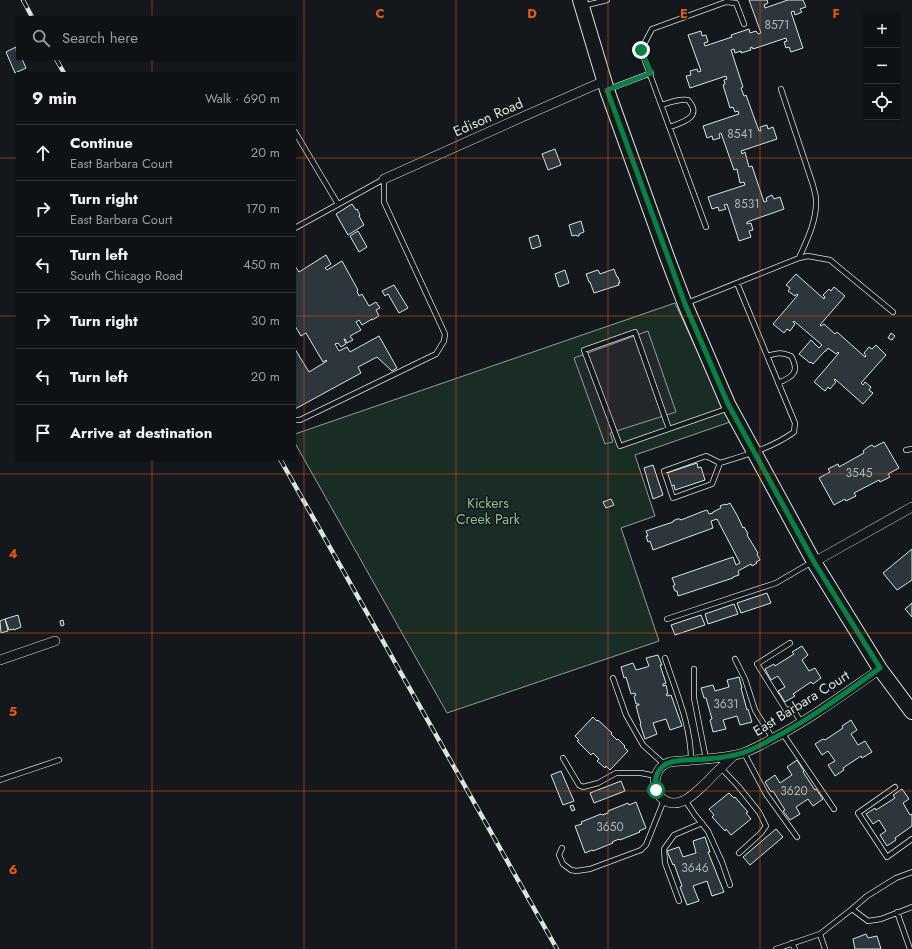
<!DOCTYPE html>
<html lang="en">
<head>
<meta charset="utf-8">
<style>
	:root { --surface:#0f1215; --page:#181b1e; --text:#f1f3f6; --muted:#9b9ea0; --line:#2f3234 }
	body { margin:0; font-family:Jost,sans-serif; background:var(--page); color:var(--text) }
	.controls { position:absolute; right:12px; top:12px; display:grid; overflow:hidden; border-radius:0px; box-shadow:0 1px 3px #0004 }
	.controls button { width:36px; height:36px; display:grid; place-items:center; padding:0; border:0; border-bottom:1px solid var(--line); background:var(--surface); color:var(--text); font:20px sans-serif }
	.stop { position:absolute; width:12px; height:12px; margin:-9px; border:3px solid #0b8043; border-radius:50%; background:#fff }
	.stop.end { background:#0b8043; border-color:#fff; box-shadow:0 1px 4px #0008 }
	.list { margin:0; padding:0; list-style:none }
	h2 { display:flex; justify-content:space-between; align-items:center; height:52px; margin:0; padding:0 16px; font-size:17px }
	h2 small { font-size:13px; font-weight:400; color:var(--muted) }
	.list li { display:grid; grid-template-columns:26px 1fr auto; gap:12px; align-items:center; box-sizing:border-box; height:56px; padding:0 16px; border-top:1px solid var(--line) }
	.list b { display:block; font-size:15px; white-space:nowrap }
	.list p { margin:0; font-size:13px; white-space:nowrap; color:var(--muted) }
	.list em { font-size:13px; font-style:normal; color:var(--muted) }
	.icon { flex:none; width:22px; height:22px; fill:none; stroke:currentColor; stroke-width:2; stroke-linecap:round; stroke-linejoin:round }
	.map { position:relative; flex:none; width:912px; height:949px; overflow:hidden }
	.search { position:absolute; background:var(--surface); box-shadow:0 1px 3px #0004; left:16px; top:16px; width:280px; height:44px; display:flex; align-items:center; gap:10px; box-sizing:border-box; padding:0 14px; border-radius:0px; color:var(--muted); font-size:15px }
	.panel { position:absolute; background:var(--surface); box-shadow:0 1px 3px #0004; left:16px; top:72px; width:280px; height:388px; border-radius:0px }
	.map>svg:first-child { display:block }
	.green { fill:#1a2d24; stroke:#939e99 }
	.parking { fill:#24282b; stroke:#939e99 }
	.building { fill:#2c363c; stroke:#d8e6dc }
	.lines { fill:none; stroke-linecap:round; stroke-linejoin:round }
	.lane-casing { stroke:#d8e6dc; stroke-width:6 }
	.street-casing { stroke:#d8e6dc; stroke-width:10 }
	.primary-casing { stroke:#d8e6dc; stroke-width:16 }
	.lane { stroke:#14181c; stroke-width:4.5 }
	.street { stroke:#14181c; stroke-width:9 }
	.primary { stroke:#14181c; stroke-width:14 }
	.rail-casing { stroke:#d8e6dc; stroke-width:4.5 }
	.rail { stroke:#14181c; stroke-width:3; stroke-dasharray:9; stroke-linecap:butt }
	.route { stroke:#0b8043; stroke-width:5 }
	.grid { fill:none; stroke:#e8590c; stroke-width:1; stroke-opacity:0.55 }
	.labels { text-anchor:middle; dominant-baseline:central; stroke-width:3; stroke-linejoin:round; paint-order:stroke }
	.number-label { font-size:12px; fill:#adbab4 }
	.street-label { font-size:14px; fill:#d8e6dc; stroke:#14181c }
	.park-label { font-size:14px; fill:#8ac095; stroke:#14181c }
	.grid-label { font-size:13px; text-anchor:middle; font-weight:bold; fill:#e8590c; stroke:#14181c; stroke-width:3; stroke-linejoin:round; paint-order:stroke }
</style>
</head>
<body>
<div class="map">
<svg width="912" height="949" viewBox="0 0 912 949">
	<rect width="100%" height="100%" fill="#14181c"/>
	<!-- green -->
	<path class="green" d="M675,303L730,422L635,455L655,516L621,528L659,641L447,713L295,443V434Z"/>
	<!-- parking -->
	<path class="parking" d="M648,331L676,412L610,433L613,442L605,444L574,358Z"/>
	<!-- building -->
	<path class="building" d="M749,0H767L768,3L764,5L765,8L788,0H803L806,7L800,9L802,12L795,15L794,11L791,12L803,48L791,52L789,47L786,48L784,42L787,41L786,38L753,49L752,47L750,48L751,50L741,53V51L735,53L734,49L731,50L743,87L741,88L744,96L746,95L759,131H761L760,127L767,125L768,129L773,127L777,139L741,151L742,154L745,152L749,167L752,166L764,202L767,201L766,198L772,195L774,199L780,197L784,209L747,222V224L751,223L753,230L749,231L751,237L739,241L727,204L724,205L726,209L719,211L718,207L712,209L708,197L745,185L744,182L740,183L737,169L734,170L721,133L719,134L720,138L713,140L712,136L707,138L703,126L739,114L738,111L735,112L733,107L730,108L723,85L725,84L724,80L727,79L726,76L690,88L686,76L691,75L690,71L697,69L698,72L701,71L688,35L701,31L702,36L706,35L708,42L704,43L705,46L732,37L731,35L749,29L750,33L756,31L758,34L761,33Z
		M16,47L17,59H22L26,68L15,73L6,52Z
		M555,149L561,165L548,170L542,154Z
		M352,204L356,210L357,209L360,215L359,216L364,225L348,235L336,214Z
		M581,221L584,232L579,234V236H577L576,235L572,236L569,225Z
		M358,231L367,247L359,252L350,236Z
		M538,235L541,246L532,249L529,238Z
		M326,255L331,264L325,268L327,270L342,261L358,290L357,291L359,296L362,294L369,306L376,302L380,308L376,310L379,316L372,320V319L362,325L359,320L356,322L361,330L350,336L353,340L347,343L345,339H344L346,344L341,347L338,343L335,344L339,351L347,347L350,352L379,336L397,368L392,371L377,357L358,367L361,373L295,409V349L309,372L327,361L326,360L323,362L306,333L301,336L295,326V266L299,272Z
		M614,269L617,277H618L620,283H618L619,285L594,293L590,282H589L586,274L598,270L600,274Z
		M565,270L569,283L559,287L555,274Z
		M796,274L824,299L825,297L823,295L829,289L831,291L834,287L845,296L820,325L821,326L824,324L835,334L837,332L865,357L866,356L864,353L869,347L872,349L876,345L886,355L861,383L863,385L865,382L871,387L869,390L873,393L863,404L835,379L834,380L836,382L830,389L828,387L825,391L814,382L839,353L838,352L836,354L828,348L826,351H825L813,364L811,362L810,363L799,354L811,340L819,348L822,345L794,321L793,322L795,324L790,331L787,329L784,333L773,324L798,295L797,294L795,296L788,291L790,288L786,285Z
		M394,285L408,308L399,313L388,294L385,296L382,291Z
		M891,333L895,336L892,340L888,338Z
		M884,442L899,468L888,474L890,477L880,482L879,480L854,493L856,496L846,501L845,499L834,505L819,478L830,472L828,469L838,464L839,467L864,453L863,451L868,447L872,445L874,447Z
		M697,463L698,468L701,467L705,480L675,490L674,485L671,486L667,473Z
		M653,465L663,495L653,499L644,468Z
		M611,499L614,505L606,508L603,502Z
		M730,503L738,517L743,528L744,527L747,532L748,534L747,535L758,553L757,554L760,560L756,562L757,563L752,566L751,564L738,571L739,575L733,577V578L678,596L677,591H675L673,586L675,585L672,578L733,557L736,565L740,563L717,519L711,521L713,528L653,550L650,541L648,542L646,536H648L646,531L673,522V521L677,519H680L681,520L701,512L707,510L709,514L713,513V512L721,508L720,506L725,504L726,505Z
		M912,549V580L897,590L883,573Z
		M767,593L771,603L741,613L737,603Z
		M912,603V617L905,609Z
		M734,604L738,614L708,624L705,614Z
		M18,615L21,627L14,630V629L9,630L5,619Z
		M701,615L705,625L675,635L671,625Z
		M5,619L8,631L1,633L0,621Z
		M63,620L64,625L61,626L60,621Z
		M802,646L808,655L802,660L809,671L815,668L821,678L813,684L811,682L793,694L795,696L785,702L778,691L785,687L778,676L771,680L765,669L774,664L775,666L794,654L792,652Z
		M658,655L662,665H660L666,683L663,684V686L666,685L668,694H666L667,696L671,695L682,726L670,730L666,719L656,722L653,723L657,734L645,739L640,724H641L636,706L639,705V704H636L634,696L636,695L635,693L631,694L626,677L624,678L621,667L633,663L636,670L647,667L649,666L646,658Z
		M739,677L742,688H741L747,710L748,709L752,722L740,725L737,716L723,720L726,729L713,732L710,720L712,719L706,698H704L701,688L713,685L715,691L729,687L727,680Z
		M593,717L597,721L598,720L612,733L611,734L617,740L618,739L625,746L624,747L628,751L610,770L606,766L605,768L597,761L599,759L593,753L591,755L577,741L579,740L575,736Z
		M851,720L857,730L851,734L858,745L865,741L872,752L862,758L861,756L843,768L844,770L835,776L828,765L835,761L828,751L822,755L815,744L823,739L825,740L843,728L842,726Z
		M797,760L804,771L803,772L815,790L816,789L823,799L813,806L808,799L796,807L800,814L790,820L783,811L785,810L773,791L771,792L765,782L775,775L780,783L792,775L787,767Z
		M561,771L574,801L563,805L551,775Z
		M621,781L625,791L594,803L590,793Z
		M902,789L909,799L903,803L910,815L912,814V826L895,838L896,840L887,846L880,835L886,831L879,820L873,824L866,814L875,808L876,810L895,798L893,795Z
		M729,793L734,798L735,797L748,812L746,813L751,819L731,835L726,829L725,831L712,817L714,815L709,809Z
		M636,802L646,828L639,831L640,832L620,840L619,839L612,842L613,843L593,851L592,850L585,853L575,826L582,824L581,822L601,814L602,815L608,813V811L628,803L629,805Z
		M573,805L575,810L572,811L570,806Z
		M776,829L783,837L750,865L743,857Z
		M705,837L710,852H708L724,892L712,896L707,881L693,886L699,901L687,905L680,887L682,886L674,864L673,865L667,851L679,847L683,857L696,853L693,841Z
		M866,934L868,938L877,936L881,949H855L853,939Z"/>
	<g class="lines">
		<!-- lane casing -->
		<g class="lane-casing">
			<path id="lane" d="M583,6L607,0
				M609,89L651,73
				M781,89L813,185C814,190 816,195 816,200C817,220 807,240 799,258
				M662,105C671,102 678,99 688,100C703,117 683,122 670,127
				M295,132L338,204
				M706,227L641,50L652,29L726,2L736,3L744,24
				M295,228L384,179V202L445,334L444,341L436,354L300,420H295
				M687,303L799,258L808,256L830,260L893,312
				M767,356C777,353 781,352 791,356C800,372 793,377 778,383
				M669,429L635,332L584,350L620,446L729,408
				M906,450L912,449
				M720,463L706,456L664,471L673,498L712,484L720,463C746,455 772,448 794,432L795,423L737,283
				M667,619L776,583L812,562
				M790,643L757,664L786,710L793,709L801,722
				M665,658C676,692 691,725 691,760
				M735,659L745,679L755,710L773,739
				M694,669V698L706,759
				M613,678L626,715L643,745L665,765
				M783,734L834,809
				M744,753L766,794L797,837
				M563,758L579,785L583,787L598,783L616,773H641L656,776
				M721,768L738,786L759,812L766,826L761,833L739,853
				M0,780L59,760
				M895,787L858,813L887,857L912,839
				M685,800L695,815L708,831L722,862L730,885
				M562,848L559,855L563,864L571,870L576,871L590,869L641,850L646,845L664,800
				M679,901L665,863L664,849L674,835L702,823
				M852,909L868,921L881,919L912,907
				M897,912L910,949
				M820,934L825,949
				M792,943L795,949
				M776,949L820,934L852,909L867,896L896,878L912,872"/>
		</g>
		<!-- street casing -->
		<g class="street-casing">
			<path id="street" d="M384,179L520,118L604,81
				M814,562L912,507
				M0,660L55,641
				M734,755C725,764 715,773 706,783C699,789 693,796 685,800C656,815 643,770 670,762C677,761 685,761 692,760C708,759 726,758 743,753C752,750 761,745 770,740C809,720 844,694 880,669"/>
		</g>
		<!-- primary casing -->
		<g class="primary-casing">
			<path id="primary" d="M580,0L607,90L667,257L685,304L728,404L814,562L880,669L912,712"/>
		</g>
		<!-- lane -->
		<use href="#lane" class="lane"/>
		<!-- street -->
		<use href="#street" class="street"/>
		<!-- primary -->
		<use href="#primary" class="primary"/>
		<!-- rail casing -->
		<g class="rail-casing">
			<path id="rail" d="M23,0L32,17
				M56,59L64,73
				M280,459L557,949"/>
		</g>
		<!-- rail -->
		<use href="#rail" class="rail"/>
	</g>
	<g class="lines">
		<!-- route -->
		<path class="route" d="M641,50L651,73L607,90L685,304L728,404L814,562L880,668C844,694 809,720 770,740C761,745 752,750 742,753C731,757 718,758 706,759C694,760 671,758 662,767C655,774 655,781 656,790"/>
	</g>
	<!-- grid -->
	<path class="grid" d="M152,0V17M304,0V949M456,0V949M608,0V949M760,0V949M152,59V73M0,158H17M295,158H912M0,316H17M295,316H912M152,459V949M0,474H912M0,633H912M0,791H912"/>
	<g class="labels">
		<!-- number labels -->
		<g class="number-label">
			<text x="777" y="25">8571</text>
			<text x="740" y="134">8541</text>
			<text x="747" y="204">8531</text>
			<text x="859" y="473">3545</text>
			<text x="726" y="704">3631</text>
			<text x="794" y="791">3620</text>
			<text x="610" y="827">3650</text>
			<text x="695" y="868">3646</text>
		</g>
		<!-- street labels -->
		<g class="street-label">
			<text transform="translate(488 117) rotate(-24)">Edison Road</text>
			<text transform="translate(801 703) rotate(-32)">East Barbara Court</text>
		</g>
		<!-- park labels -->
		<g class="park-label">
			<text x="488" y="503">Kickers<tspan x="488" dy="16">Creek Park</tspan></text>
		</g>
	</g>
	<g class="grid-label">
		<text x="380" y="18">C</text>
		<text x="532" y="18">D</text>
		<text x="684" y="18">E</text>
		<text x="836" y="18">F</text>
		<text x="13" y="558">4</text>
		<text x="13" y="716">5</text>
		<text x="13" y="874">6</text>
	</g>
</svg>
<div class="controls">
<button>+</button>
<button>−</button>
<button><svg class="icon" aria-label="locate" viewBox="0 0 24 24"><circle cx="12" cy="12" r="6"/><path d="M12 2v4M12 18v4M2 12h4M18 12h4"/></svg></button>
</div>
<div class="stop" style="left:656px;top:790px"></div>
<div class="stop end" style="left:641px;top:50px"></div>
<div class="search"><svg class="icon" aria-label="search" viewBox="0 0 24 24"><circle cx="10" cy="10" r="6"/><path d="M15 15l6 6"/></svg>Search here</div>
<section class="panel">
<h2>9 min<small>Walk · 690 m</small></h2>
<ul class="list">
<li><svg class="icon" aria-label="ahead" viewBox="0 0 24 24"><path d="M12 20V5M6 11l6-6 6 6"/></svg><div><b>Continue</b><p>East Barbara Court</p></div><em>20 m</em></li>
<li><svg class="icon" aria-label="right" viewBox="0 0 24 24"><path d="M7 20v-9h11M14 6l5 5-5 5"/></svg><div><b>Turn right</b><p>East Barbara Court</p></div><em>170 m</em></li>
<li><svg class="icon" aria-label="left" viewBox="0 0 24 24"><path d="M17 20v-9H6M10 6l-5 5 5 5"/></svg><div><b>Turn left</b><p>South Chicago Road</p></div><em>450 m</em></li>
<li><svg class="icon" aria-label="right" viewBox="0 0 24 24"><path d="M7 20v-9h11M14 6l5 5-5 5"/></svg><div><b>Turn right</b></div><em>30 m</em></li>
<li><svg class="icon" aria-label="left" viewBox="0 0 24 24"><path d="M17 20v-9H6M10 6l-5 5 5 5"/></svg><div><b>Turn left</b></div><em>20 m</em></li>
<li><svg class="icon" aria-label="arrive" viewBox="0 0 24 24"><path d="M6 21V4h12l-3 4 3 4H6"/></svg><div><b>Arrive at destination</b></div></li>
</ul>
</section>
</div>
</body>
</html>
